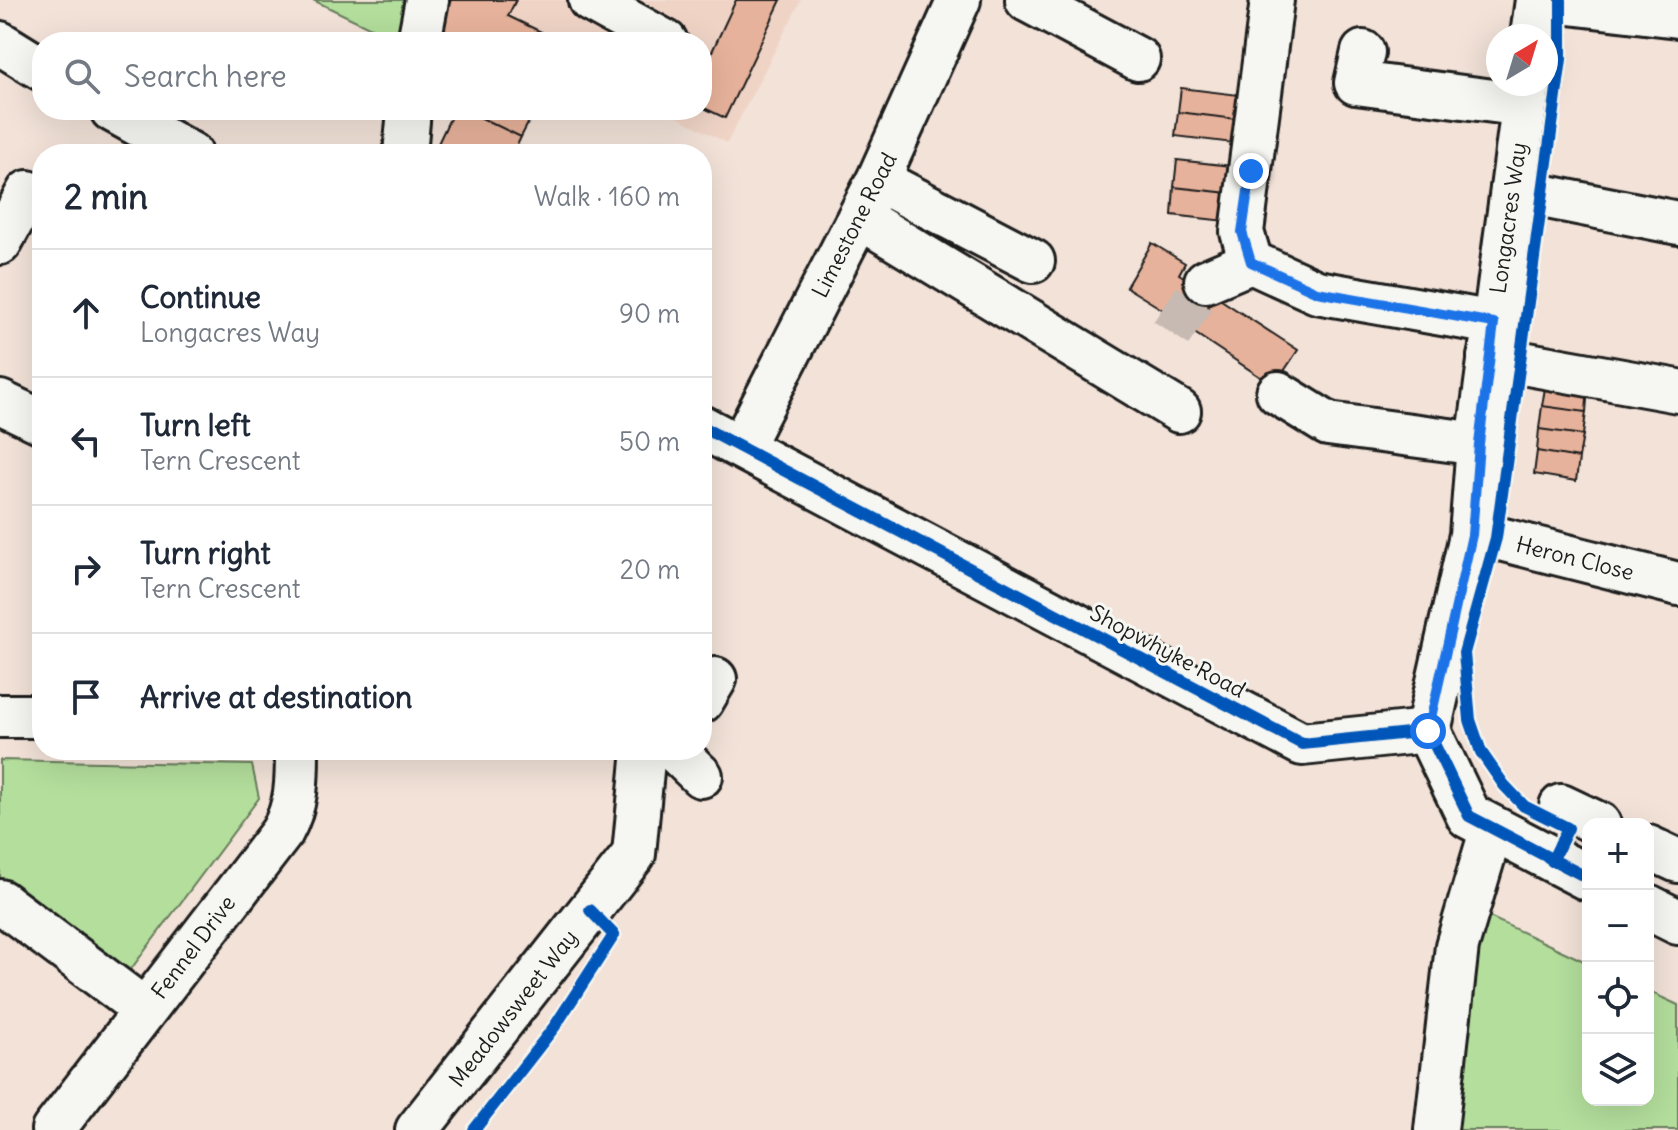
<!DOCTYPE html>
<html lang="en">
<head>
<meta charset="utf-8">
<style>
	:root { --surface:#fff; --page:#f6f6f7; --text:#1f2937; --muted:#747a83; --line:#e0e1e3 }
	body { margin:0; font-family:Delius,sans-serif; background:var(--page); color:var(--text) }
	.controls { position:absolute; right:24px; bottom:24px; display:grid; overflow:hidden; border-radius:16px; box-shadow:0 8px 32px #0002 }
	.controls button { width:72px; height:72px; display:grid; place-items:center; padding:0; border:0; border-bottom:2px solid var(--line); background:var(--surface); color:var(--text); font:40px sans-serif }
	.compass { position:absolute; left:1486px; top:24px; width:72px; height:72px; border-radius:50%; background:var(--surface); box-shadow:0 8px 32px #0002; rotate:38deg }
	.stop { position:absolute; width:24px; height:24px; margin:-18px; border:6px solid #1a73e8; border-radius:50%; background:#fff }
	.stop.end { background:#1a73e8; border-color:#fff; box-shadow:0 2px 8px #0008 }
	.list { margin:0; padding:0; list-style:none }
	h2 { display:flex; justify-content:space-between; align-items:center; height:104px; margin:0; padding:0 32px; font-size:34px }
	h2 small { font-size:26px; font-weight:400; color:var(--muted) }
	.list li { display:grid; grid-template-columns:52px 1fr auto; gap:24px; align-items:center; box-sizing:border-box; height:128px; padding:0 32px; border-top:2px solid var(--line) }
	.list b { display:block; font-size:30px; white-space:nowrap }
	.list p { margin:0; font-size:26px; white-space:nowrap; color:var(--muted) }
	.list em { font-size:26px; font-style:normal; color:var(--muted) }
	.icon { flex:none; width:44px; height:44px; fill:none; stroke:currentColor; stroke-width:2; stroke-linecap:round; stroke-linejoin:round }
	.map { position:relative; flex:none; width:1678px; height:1130px; overflow:hidden }
	.search { position:absolute; background:var(--surface); box-shadow:0 8px 32px #0002; left:32px; top:32px; width:680px; height:88px; display:flex; align-items:center; gap:20px; box-sizing:border-box; padding:0 28px; border-radius:32px; color:var(--muted); font-size:30px }
	.panel { position:absolute; background:var(--surface); box-shadow:0 8px 32px #0002; left:32px; top:144px; width:680px; height:616px; border-radius:32px }
	.map>svg:first-child { display:block }
	.built { fill:#efd4c6 }
	.green { fill:#b3de9c; stroke:#687d5c; stroke-width:2 }
	.building { fill:#e7b29b; stroke:#1c1c1c; stroke-width:2 }
	.lines { fill:none; stroke-linecap:round; stroke-linejoin:round }
	.minor-tunnel { stroke:#c7bab2; stroke-width:42; stroke-dasharray:42 21; stroke-linecap:butt }
	.minor-casing { stroke:#1c1c1c; stroke-width:48 }
	.major-casing { stroke:#1c1c1c; stroke-width:50 }
	.minor { stroke:#f6f6f2; stroke-width:42 }
	.major { stroke:#f6f6f2; stroke-width:44 }
	.cycleway-casing { stroke:#f6f6f2; stroke-width:17 }
	.cycleway { stroke:#0057b8; stroke-width:12 }
	.route { stroke:#1a73e8; stroke-width:10 }
	.labels { text-anchor:middle; dominant-baseline:central; stroke-width:6; stroke-linejoin:round; paint-order:stroke }
	.street-label { font-size:22px; fill:#1c1c1c; stroke:#f6f6f2 }
</style>
</head>
<body>
<div class="map">
<svg width="1678" height="1130" viewBox="0 0 1678 1130">
	<rect width="100%" height="100%" fill="#f2e2d8"/>
	<filter id="ink" filterUnits="userSpaceOnUse"><feTurbulence type="fractalNoise" baseFrequency=".0125" numOctaves="2"/><feDisplacementMap in="SourceGraphic" scale="16" xChannelSelector="R" yChannelSelector="G"/><feConvolveMatrix kernelMatrix="1 2 1 2 8 2 1 2 1" color-interpolation-filters="sRGB"/></filter>
	<g filter="url(#ink)">
		<!-- built -->
		<path class="built" d="M423,0H801L727,143L664,110H702V42H416Z"/>
		<!-- green -->
		<path class="green" d="M313,0H417L400,42Z
			M0,760L252,765L259,798L128,973L0,879Z
			M1466,906L1588,963V1100H1648V991L1678,1005V1130H1418Z"/>
		<!-- building -->
		<path class="building" d="M451,0H516L508,16L562,42H430Z
			M736,0H781L725,118L702,107V73Z
			M1181,88L1239,95L1236,119L1178,112Z
			M454,110H465L521,137L513,154H433Z
			M465,110H535L521,137Z
			M1178,112L1236,119L1233,143L1175,136Z
			M1177,160L1231,166L1228,193L1174,187Z
			M1174,187L1228,193L1225,221L1172,215Z
			M1152,243L1185,263L1179,274L1215,296L1194,329L1126,287Z
			M1215,296L1298,350L1274,386L1193,332Z
			M1546,382L1588,386L1586,412L1542,406Z
			M1542,406L1586,412L1583,435L1539,429Z
			M1539,429L1583,435L1579,458L1537,451Z
			M1537,451L1579,458L1576,481L1534,474Z"/>
		<g class="lines">
			<!-- minor-tunnel -->
			<path class="minor-tunnel" d="M1171,333L1206,281"/>
			<!-- minor casing -->
			<g class="minor-casing">
				<path id="minor" d="M590,0L666,42
					M1027,0L1138,59
					M1272,0L1242,232L1251,262L1317,292L1494,323
					M1544,0L1678,16
					M419,42L427,0
					M0,43L42,69
					M1363,52L1356,83L1524,105
					M112,110L191,154
					M405,154L409,110
					M878,180L1033,261
					M1512,190L1678,223
					M859,217L1179,411
					M0,243L28,192
					M1206,281L1251,262
					M1489,357L1678,391
					M1278,393L1328,424L1479,444
					M0,402L42,422
					M702,427L1302,744L1428,731
					M741,447L878,180L959,0
					M1472,535L1496,538L1678,584
					M702,701L715,679
					M0,716H42
					M674,750L701,776
					M1561,806L1599,824
					M1648,847L1678,861
					M0,901L145,1010
					M53,1130L282,832C297,805 297,780 297,750
					M417,1130L634,854L644,750
					M1436,1130L1457,946L1492,828"/>
			</g>
			<!-- major casing -->
			<g class="major-casing">
				<path id="major" d="M1533,36L1538,0
					M1527,84L1479,444L1472,535L1428,731L1469,816L1588,878
					M1648,907L1678,922"/>
			</g>
			<!-- minor -->
			<use href="#minor" class="minor"/>
			<!-- major -->
			<use href="#major" class="major"/>
			<!-- cycleway casing -->
			<g class="cycleway-casing">
				<path id="cycleway" d="M702,427L1302,744L1428,731L1469,816L1588,878
					M1552,861L1568,828L1524,806L1504,785L1481,752L1470,720L1464,653L1496,538L1561,59V0
					M474,1130L555,1026L614,935L590,910"/>
			</g>
			<!-- cycleway -->
			<use href="#cycleway" class="cycleway"/>
		</g>
	</g>
	<g class="lines" filter="url(#ink)">
		<!-- route -->
		<path class="route" d="M1251,171L1242,232L1251,262L1317,292L1494,323L1479,444L1472,535L1428,731"/>
	</g>
	<g class="labels">
		<!-- street labels -->
		<g class="street-label">
			<text transform="translate(1508 218) rotate(-82)">Longacres Way</text>
			<text transform="translate(854 225) rotate(-63)">Limestone Road</text>
			<text transform="translate(1575 558) rotate(14)">Heron Close</text>
			<text transform="translate(1168 651) rotate(28)">Shopwhyke Road</text>
			<text transform="translate(193 947) rotate(-53)">Fennel Drive</text>
			<text transform="translate(513 1008) rotate(-52)">Meadowsweet Way</text>
		</g>
	</g>
</svg>
<div class="controls">
<button>+</button>
<button>−</button>
<button><svg class="icon" aria-label="locate" viewBox="0 0 24 24"><circle cx="12" cy="12" r="6"/><path d="M12 2v4M12 18v4M2 12h4M18 12h4"/></svg></button>
<button><svg class="icon" aria-label="layers" viewBox="0 0 24 24"><path d="M12 4l9 5-9 5-9-5zM3 14l9 5 9-5"/></svg></button>
</div>
<svg class="compass" viewBox="-18 -18 36 36"><path d="M0-13l5 13h-10z" fill="#e53935"/><path d="M0 13l5-13h-10z" fill="#747a83"/></svg>
<div class="stop" style="left:1428px;top:731px"></div>
<div class="stop end" style="left:1251px;top:171px"></div>
<div class="search"><svg class="icon" aria-label="search" viewBox="0 0 24 24"><circle cx="10" cy="10" r="6"/><path d="M15 15l6 6"/></svg>Search here</div>
<section class="panel">
<h2>2 min<small>Walk · 160 m</small></h2>
<ul class="list">
<li><svg class="icon" aria-label="ahead" viewBox="0 0 24 24"><path d="M12 20V5M6 11l6-6 6 6"/></svg><div><b>Continue</b><p>Longacres Way</p></div><em>90 m</em></li>
<li><svg class="icon" aria-label="left" viewBox="0 0 24 24"><path d="M17 20v-9H6M10 6l-5 5 5 5"/></svg><div><b>Turn left</b><p>Tern Crescent</p></div><em>50 m</em></li>
<li><svg class="icon" aria-label="right" viewBox="0 0 24 24"><path d="M7 20v-9h11M14 6l5 5-5 5"/></svg><div><b>Turn right</b><p>Tern Crescent</p></div><em>20 m</em></li>
<li><svg class="icon" aria-label="arrive" viewBox="0 0 24 24"><path d="M6 21V4h12l-3 4 3 4H6"/></svg><div><b>Arrive at destination</b></div></li>
</ul>
</section>
</div>
</body>
</html>
